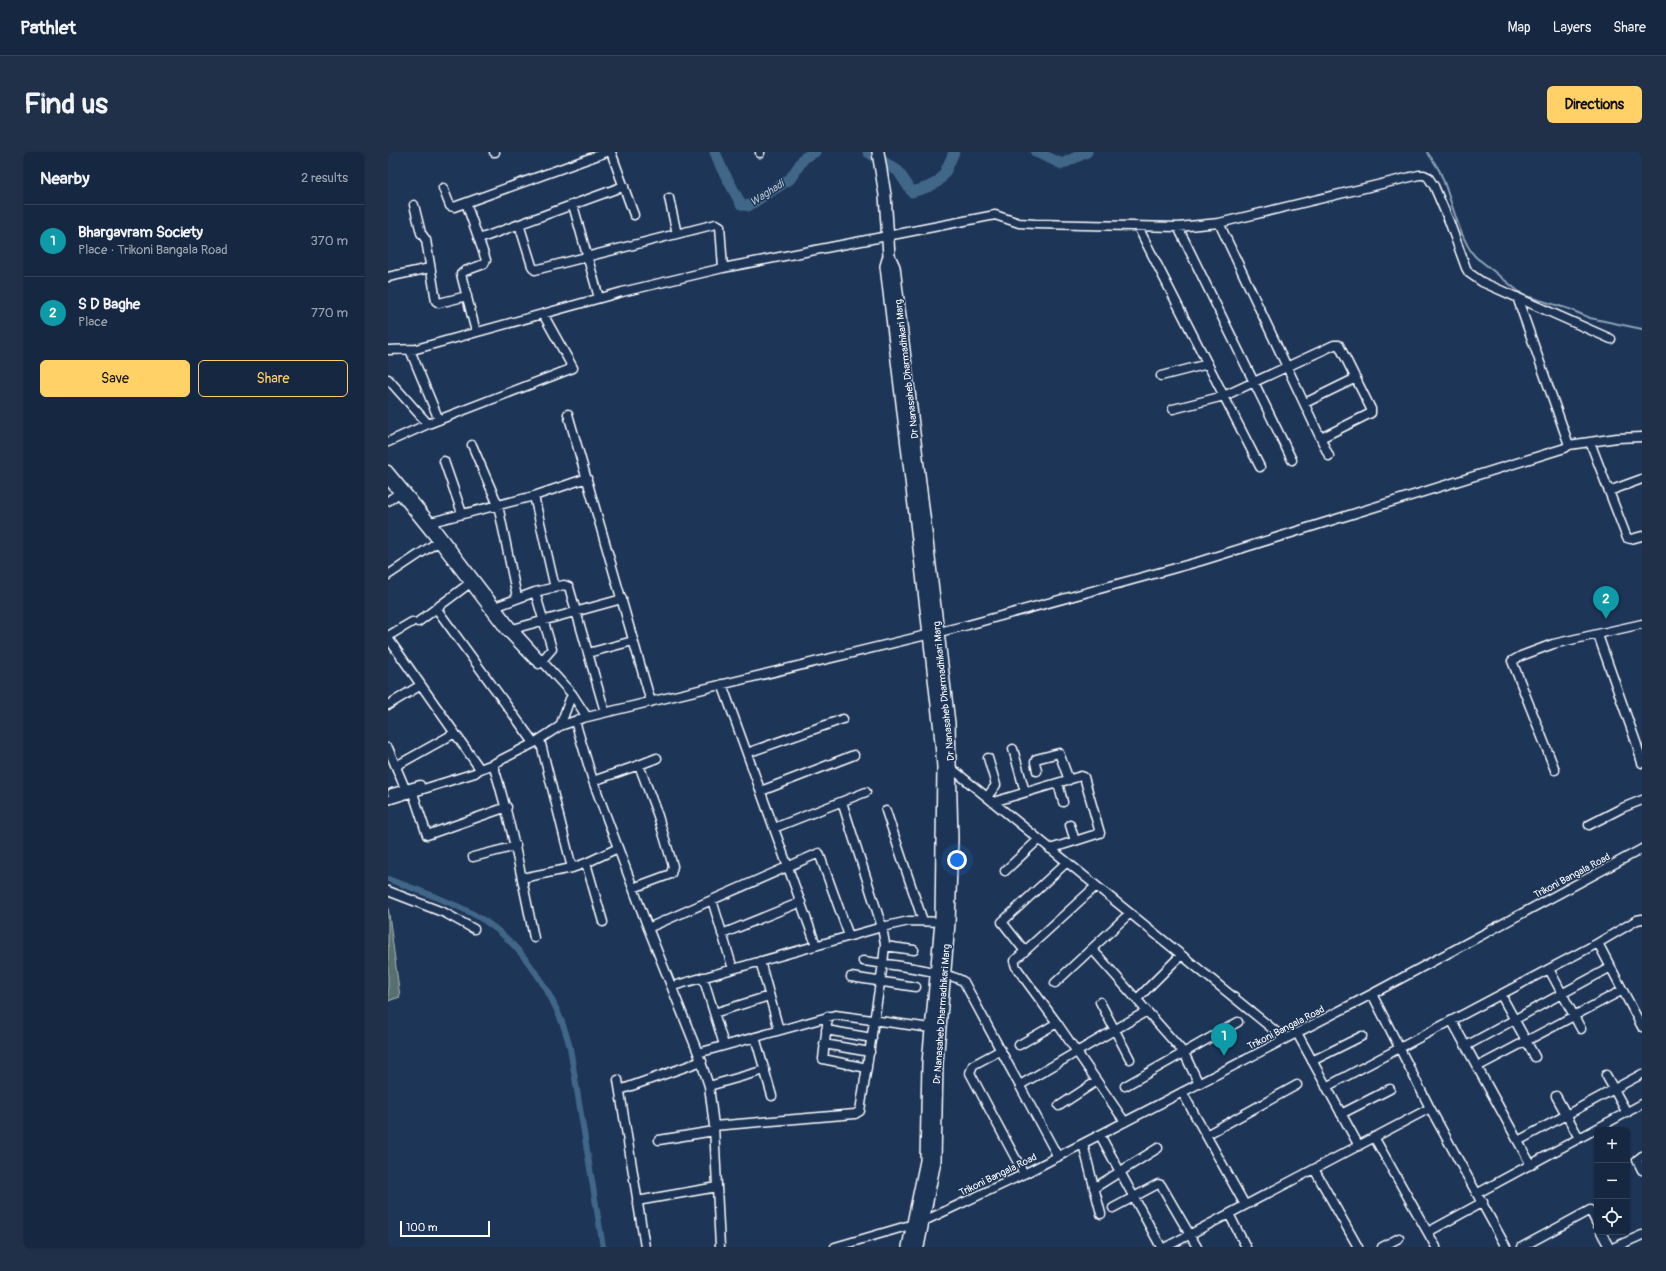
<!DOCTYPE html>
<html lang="en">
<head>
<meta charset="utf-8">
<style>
	:root { --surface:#162841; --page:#1f3048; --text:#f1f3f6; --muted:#9ea6b1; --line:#35445a; --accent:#ffd166 }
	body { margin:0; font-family:Pangolin,sans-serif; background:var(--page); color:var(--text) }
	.controls { position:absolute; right:12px; bottom:12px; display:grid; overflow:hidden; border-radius:6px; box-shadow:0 1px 3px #0004 }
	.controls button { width:36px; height:36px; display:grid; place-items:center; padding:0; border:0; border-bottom:1px solid var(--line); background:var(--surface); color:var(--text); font:20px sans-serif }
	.scale { position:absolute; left:12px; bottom:10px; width:90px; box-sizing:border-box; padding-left:4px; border:2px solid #fff; border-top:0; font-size:11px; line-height:14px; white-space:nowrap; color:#fff; -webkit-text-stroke:3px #1d3557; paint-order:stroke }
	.you { position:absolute; left:569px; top:708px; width:14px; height:14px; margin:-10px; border:3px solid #fff; border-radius:50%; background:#1a73e8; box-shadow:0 0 0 6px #1a73e833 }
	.badge { display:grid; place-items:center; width:26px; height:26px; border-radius:50%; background:var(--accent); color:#fff; font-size:13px; font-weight:700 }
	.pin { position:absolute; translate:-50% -33px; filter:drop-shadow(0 1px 2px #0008) }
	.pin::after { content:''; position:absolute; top:21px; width:14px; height:12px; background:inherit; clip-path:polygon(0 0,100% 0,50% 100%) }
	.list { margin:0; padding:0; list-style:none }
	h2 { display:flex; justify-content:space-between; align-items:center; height:52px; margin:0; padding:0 16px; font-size:17px }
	h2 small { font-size:13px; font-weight:400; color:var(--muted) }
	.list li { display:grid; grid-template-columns:26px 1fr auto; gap:12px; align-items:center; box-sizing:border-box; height:72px; padding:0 16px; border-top:1px solid var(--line) }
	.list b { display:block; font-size:15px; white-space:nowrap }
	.list p { margin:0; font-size:13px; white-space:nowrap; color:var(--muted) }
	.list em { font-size:13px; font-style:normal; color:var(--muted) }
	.actions { display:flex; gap:8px; padding:12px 16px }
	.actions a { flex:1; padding:9px 0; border:1px solid var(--accent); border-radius:6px; text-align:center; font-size:14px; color:var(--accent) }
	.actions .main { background:var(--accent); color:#111 }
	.icon { flex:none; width:22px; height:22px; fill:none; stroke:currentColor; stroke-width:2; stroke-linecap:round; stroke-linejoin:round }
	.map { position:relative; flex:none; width:1254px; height:1095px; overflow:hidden; border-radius:6px }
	header { display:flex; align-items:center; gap:24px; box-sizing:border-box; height:56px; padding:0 20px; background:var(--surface); border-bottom:1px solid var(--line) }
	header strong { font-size:19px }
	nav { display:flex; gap:22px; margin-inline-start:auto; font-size:14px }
	.intro { display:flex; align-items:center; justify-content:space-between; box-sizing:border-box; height:96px; padding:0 24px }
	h1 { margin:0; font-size:28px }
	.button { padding:10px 18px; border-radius:6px; background:var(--accent); color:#111; font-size:14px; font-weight:700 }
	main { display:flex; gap:24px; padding:0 24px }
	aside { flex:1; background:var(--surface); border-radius:6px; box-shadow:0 1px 3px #0004 }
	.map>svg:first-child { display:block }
	.green { fill:#58706d; stroke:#acb8b6 }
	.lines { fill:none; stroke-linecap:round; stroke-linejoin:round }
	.stream { stroke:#8da3b8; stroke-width:2 }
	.canal { stroke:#416688; stroke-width:6 }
	.river { stroke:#416688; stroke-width:11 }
	.minor-casing { stroke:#fff; stroke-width:11 }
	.major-casing { stroke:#fff; stroke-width:14 }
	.minor { stroke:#1d3557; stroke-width:8 }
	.major { stroke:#1d3557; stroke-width:11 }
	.labels { text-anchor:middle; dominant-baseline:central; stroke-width:3; stroke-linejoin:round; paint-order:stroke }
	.street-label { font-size:10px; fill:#fff; stroke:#1d3557 }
	.water-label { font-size:11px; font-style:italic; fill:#b3c2cf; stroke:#1d3557 }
</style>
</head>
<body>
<header>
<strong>Pathlet</strong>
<nav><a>Map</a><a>Layers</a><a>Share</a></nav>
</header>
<div class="intro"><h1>Find us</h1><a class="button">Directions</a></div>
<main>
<aside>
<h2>Nearby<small>2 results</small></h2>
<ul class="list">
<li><span class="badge" style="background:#0f9aa8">1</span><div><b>Bhargavram Society</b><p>Place · Trikoni Bangala Road</p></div><em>370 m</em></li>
<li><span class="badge" style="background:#0f9aa8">2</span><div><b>S D Baghe</b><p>Place</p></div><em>770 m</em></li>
</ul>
<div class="actions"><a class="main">Save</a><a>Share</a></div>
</aside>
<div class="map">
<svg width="1254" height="1095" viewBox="0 0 1254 1095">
	<rect width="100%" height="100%" fill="#1d3557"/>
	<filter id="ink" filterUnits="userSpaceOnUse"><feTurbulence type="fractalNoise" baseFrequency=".025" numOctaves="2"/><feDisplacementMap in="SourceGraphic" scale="8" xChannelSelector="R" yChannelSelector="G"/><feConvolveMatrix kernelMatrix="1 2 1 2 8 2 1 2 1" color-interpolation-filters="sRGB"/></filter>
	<g filter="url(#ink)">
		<!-- green -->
		<path class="green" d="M0,755L12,845L0,849Z"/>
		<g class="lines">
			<!-- stream -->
			<path class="stream" d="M1039,0C1043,6 1048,12 1051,18C1062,39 1073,99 1093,109L1135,143L1181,157L1202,166L1254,177"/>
			<!-- canal -->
			<path class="canal" d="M0,727C29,738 60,748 87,763C133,788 170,846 182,896L215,1095"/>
			<!-- river -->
			<path class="river" d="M327,0L333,15L353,52L360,54L402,27L416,6L427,0
				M480,0L510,19L524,40C555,32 554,28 566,0
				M648,0L674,12L699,0"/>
			<!-- minor casing -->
			<g class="minor-casing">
				<path id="minor" d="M106,0H107
					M223,0L246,63
					M372,0V1
					M55,36L62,54L66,55L219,0
					M281,46L289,82
					M78,51L98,108L96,112L77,119L73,122L88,180
					M26,53L33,81L38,88L48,149L51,151L79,144
					M185,53L211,146
					M831,71L941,304
					M131,72L144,114L147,118L328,72L332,74L335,116
					M750,75L872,315
					M790,75L904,308
					M91,87L236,34
					M0,125L42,116
					M1129,145L1181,293
					M0,198L28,197L234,140L335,116L602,64L607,63L631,71L647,72L790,75L831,71L1031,23H1036L1040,25L1046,34L1061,69L1078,116L1081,121L1094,130L1223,187
					M22,198L51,268
					M773,224L820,212
					M0,227L40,272
					M917,251L968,226
					M785,257L836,244L946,193H951L983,257V261L933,286
					M180,262L263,550
					M0,290L40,272L185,216L155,162
					M1202,290L1239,386L1243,387L1254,384
					M84,293L110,353L129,445
					M56,309L74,361
					M0,318L43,370L125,477L184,542L199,565
					M0,328L50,390L118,479L146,508
					M1221,339L1254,327
					M146,344L167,436
					M0,349L11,341
					M43,370L146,344L199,326
					M0,423L54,387
					M147,440L164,497L151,512
					M48,456L146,591
					M104,456L147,440L176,433L181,435L217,560
					M30,470L86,428
					M121,478L234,447
					M1210,483L1249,593L1254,611
					M0,484L24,470
					M0,486L92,617
					M200,501L245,489
					M334,532L428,793
					M0,553L33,533
					M187,569L205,629L260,776L310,901L321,934L326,974L332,1095
					M172,574L182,547
					M152,588L184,716L198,711L230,696
					M0,596L19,641
					M625,597L637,640
					M359,601L455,567
					M105,612C123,670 134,726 146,786
					M251,613L269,606
					M8,614L67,581
					M558,615L563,616L897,887
					M1167,618L1124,509L1133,504L1165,492L1254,472
					M649,619L647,610L648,607L671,601L681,628
					M205,629L251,613L270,664L285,714L283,722L245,736
					M670,631L675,650
					M373,639L466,603
					M4,641L32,633
					M25,641L39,683L119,655
					M599,645L608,633L600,606
					M0,648L87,621L92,617L105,612L146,591L172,574L195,566L580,473L813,409L1177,296L1181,293L1229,286L1254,285
					M605,650L693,624L696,625L712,681L662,697
					M498,659L535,769
					M682,673L687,689
					M1201,673L1234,656L1254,648
					M386,676L478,640
					M85,705L128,694
					M198,711L215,770
					M617,719L651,687
					M134,726L184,716
					M708,734L626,809L628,815L669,871L737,970
					M0,739L57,761L86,777
					M324,748L345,817
					M260,776L431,701L461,784
					M334,782L413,750
					M1210,791L1254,875
					M497,794L526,798
					M704,797L796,901L811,932
					M636,798L614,770L679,710
					M372,809L391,878
					M475,809C496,812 562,819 576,830L670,1005
					M1161,817L1193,877
					M315,825L336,893
					M463,825L528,835
					M667,831L742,761
					M285,834L494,775L521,769L557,770
					M984,842L1042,956L1118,1095
					M1113,843L1147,905
					M749,847L793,803
					M712,850L742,907
					M326,861L381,844
					M440,864L435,907L479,916
					M1064,869L1143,1013
					M438,878L484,886
					M909,881L971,994
					M367,885L384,944
					M436,892L482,900
					M631,893L669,871
					M1078,894L1223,815
					M613,898L585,913L582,921L636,1022
					M310,901L447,863L543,876
					M924,909L974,884
					M1089,915L1235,838
					M1218,923L1239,961
					M230,928L257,1095
					M632,933L759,859
					M321,934L377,918
					M737,934L850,870
					M938,935L1210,791L1249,768L1254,767
					M232,938L314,909
					M794,940L857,1053
					M1168,944L1191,986
					M671,954L709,929
					M953,962L1002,937
					M326,974L467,962L472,959L495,812L497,792L494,775L454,650
					M712,983L773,1095
					M818,983L909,933
					M986,985L1048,1095
					M271,988L326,979
					M1130,989L1254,922
					M695,992L713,1062
					M1254,1004L1249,1008L1254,1018
					M926,1017L970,1095
					M706,1036L770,996
					M1090,1041L1254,952
					M249,1049L329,1035
					M725,1056L770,1032L773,1033L809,1095
					M841,1062L858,1095
					M1040,1080L1095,1050
					M1213,1080L1221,1095
					M447,1095L536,1069L636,1022L984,842L1254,697
					M778,1095L1042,956
					M994,1095L1011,1086
					M1134,1095L1202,1058L1209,1072
					M1227,1095L1254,1083"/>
			</g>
			<!-- major casing -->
			<g class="major-casing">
				<path id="major" d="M490,0L497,43L501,104L498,114L541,482L552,579L555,615L553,770L540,911L538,1009L520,1095
					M501,104L506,115L561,571L564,687L561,771L549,911L547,1009L530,1095"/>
			</g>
			<!-- minor -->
			<use href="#minor" class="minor"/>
			<!-- major -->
			<use href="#major" class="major"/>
		</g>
	</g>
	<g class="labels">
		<!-- street labels -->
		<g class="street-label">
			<text transform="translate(519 217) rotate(-97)">Dr Nanasaheb Dharmadhikari Marg</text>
			<text transform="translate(556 539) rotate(-96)">Dr Nanasaheb Dharmadhikari Marg</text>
			<text transform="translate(1184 724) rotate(-28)">Trikoni Bangala Road</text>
			<text transform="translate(554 862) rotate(-86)">Dr Nanasaheb Dharmadhikari Marg</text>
			<text transform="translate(898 876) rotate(-27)">Trikoni Bangala Road</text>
			<text transform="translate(610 1023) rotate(-26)">Trikoni Bangala Road</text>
		</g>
		<!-- water labels -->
		<g class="water-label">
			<text transform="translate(379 41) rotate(-33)">Waghadi</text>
		</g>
	</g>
</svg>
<div class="controls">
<button>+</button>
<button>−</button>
<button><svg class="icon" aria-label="locate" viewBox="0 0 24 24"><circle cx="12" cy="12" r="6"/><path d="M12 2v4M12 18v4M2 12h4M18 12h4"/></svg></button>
</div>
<div class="scale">100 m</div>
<div class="you"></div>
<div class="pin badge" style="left:836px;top:904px;background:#0f9aa8">1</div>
<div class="pin badge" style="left:1218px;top:467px;background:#0f9aa8">2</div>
</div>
</main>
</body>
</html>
